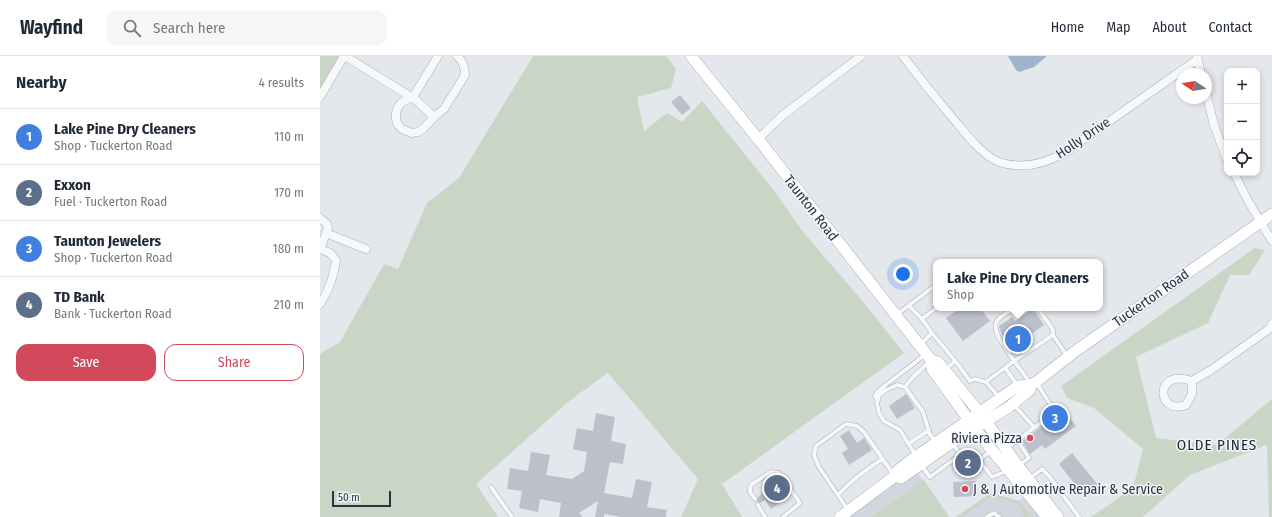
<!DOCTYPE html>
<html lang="en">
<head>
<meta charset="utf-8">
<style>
	:root { --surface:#fff; --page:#f6f6f7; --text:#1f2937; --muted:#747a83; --line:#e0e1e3; --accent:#d1495b }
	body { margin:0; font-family:"Fira Sans Condensed",sans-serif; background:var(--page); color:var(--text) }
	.controls { position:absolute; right:12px; top:12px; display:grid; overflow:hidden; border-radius:8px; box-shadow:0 2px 6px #0003 }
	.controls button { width:36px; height:36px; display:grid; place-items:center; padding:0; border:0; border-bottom:1px solid var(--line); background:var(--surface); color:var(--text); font:20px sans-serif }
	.compass { position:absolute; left:856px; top:12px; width:36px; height:36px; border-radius:50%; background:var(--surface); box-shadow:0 2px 6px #0003; rotate:282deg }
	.scale { position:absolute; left:12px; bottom:10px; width:59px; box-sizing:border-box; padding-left:4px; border:2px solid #2b3445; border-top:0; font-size:11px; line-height:14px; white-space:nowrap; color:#2b3445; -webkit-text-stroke:3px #f4f6f9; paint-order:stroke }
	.you { position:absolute; left:583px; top:218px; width:14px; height:14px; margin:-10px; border:3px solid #fff; border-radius:50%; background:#1a73e8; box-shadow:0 0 0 6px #1a73e833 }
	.badge { display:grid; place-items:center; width:26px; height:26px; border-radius:50%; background:var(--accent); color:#fff; font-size:13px; font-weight:700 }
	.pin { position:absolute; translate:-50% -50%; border:2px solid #fff; box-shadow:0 1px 4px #0006 }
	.popup { position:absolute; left:613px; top:203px; width:170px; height:52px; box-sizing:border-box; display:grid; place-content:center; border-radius:8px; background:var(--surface); filter:drop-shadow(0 1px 3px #0005); font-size:13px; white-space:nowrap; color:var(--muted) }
	.popup b { font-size:15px; color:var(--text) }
	.popup::after { content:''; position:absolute; left:50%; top:100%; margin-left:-8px; border:8px solid transparent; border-top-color:var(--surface) }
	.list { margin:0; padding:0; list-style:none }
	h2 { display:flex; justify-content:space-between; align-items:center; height:52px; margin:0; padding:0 16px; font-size:17px }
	h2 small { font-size:13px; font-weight:400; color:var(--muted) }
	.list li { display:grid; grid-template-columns:26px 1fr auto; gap:12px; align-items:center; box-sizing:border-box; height:56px; padding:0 16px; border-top:1px solid var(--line) }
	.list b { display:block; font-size:15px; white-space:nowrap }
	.list p { margin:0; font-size:13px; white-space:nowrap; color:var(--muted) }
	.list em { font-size:13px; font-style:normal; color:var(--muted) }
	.actions { display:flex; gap:8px; padding:12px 16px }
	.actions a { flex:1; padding:9px 0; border:1px solid var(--accent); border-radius:12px; text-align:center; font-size:14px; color:var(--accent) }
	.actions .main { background:var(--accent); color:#fff }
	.icon { flex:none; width:22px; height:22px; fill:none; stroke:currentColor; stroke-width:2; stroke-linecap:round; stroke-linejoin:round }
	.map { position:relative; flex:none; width:952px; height:461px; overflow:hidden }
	header { display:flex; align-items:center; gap:24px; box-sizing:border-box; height:56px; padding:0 20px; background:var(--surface); border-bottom:1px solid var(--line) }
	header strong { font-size:19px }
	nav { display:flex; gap:22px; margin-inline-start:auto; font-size:14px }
	.search { width:280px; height:36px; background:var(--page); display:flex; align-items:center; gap:10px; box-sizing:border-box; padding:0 14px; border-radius:12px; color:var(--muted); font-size:15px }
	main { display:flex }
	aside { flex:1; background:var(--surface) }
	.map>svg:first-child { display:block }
	.built { fill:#d2d6de }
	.green { fill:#c9d6c5 }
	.water { fill:#9fb4cc }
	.building { fill:#bbc0ca }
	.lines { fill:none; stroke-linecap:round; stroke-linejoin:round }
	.lane-casing { stroke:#a9aeb7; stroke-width:5 }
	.street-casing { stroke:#a9aeb7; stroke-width:9 }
	.secondary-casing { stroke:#a9aeb7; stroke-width:12 }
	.lane { stroke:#f7f8fa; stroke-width:4 }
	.street { stroke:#f7f8fa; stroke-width:8 }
	.secondary { stroke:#fff; stroke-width:11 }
	.poi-dot { fill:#d1495b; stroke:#f4f6f9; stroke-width:1.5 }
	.labels { text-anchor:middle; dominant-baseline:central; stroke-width:3; stroke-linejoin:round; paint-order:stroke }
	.street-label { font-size:14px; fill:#2b3445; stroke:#f4f6f9 }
	.poi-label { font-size:14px; fill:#2b3445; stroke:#f4f6f9; text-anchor:end }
	.neighbourhood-label { font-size:15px; letter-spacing:1px; fill:#1d2536; stroke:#f4f6f9 }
</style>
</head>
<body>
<header>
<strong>Wayfind</strong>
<div class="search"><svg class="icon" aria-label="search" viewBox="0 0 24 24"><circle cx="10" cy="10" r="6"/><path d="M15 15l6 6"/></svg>Search here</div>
<nav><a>Home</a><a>Map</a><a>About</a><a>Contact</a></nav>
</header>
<main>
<aside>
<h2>Nearby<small>4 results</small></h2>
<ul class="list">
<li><span class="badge" style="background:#3f7fe0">1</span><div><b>Lake Pine Dry Cleaners</b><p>Shop · Tuckerton Road</p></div><em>110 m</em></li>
<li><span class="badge" style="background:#5c6f8a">2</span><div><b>Exxon</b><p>Fuel · Tuckerton Road</p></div><em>170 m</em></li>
<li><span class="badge" style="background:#3f7fe0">3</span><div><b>Taunton Jewelers</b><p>Shop · Tuckerton Road</p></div><em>180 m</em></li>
<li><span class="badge" style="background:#5c6f8a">4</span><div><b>TD Bank</b><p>Bank · Tuckerton Road</p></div><em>210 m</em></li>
</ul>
<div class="actions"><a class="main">Save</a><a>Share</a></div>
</aside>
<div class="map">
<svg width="952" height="461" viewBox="0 0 952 461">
	<rect width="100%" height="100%" fill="#e4e7ec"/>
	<!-- built -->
	<path class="built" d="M594,412L629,461H520Z
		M712,435L732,461H636L671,437L699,445Z"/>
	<!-- green -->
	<path class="green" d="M0,0H22L0,42Z
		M213,0H346L356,13L351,32L317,41L324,75L347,57L362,66L382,45L455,136L483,176L540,242L584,297L402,428L422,461H361L378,423L288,317L249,345L156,428L178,461H0V298L20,286L64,208L78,213L107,147L139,122Z
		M935,192L945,194L929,219H910L888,267L816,301L836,382L897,389L952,343V461H949L947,389L870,419L823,461H771L813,432L823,393L774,352L747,342L741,330Z
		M604,424L629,461H551Z
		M671,437L699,445L712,461H704L698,448L672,440L643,461H636Z"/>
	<!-- water -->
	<path class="water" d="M688,0H727L714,11L699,16L696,14Z"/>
	<!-- building -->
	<path class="building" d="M360,39L371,52L362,59L351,46Z
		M640,252H660L670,265L643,285L626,262Z
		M713,252L724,269L691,292L681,277L679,270L692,261L695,265Z
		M586,338L595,352L577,363L569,350Z
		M744,354L756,370L725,393L722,389L710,398L702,385Z
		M276,357L295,361L291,385L306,388L303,408L290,406L284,437L312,442L316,423L332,426L327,451L347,454L346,461H301L284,458V461H275L278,445L259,457L262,461H239L241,447L220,443L218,456L199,452L202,435L187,433L190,412L208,415L211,396L230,399L226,419L252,423L264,415L267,396L253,393L257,372L273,375Z
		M529,374L537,387L544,382L552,394L529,409L522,397L528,393L520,380Z
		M752,397L779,430L765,441L739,408Z
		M459,425L470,439L451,453L445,444L441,447L437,446L438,441Z
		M656,425L657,440L634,441L633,426Z"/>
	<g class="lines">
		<!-- lane casing -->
		<g class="lane-casing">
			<path id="lane" d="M589,250L602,263
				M718,252L733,274V279
				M576,259L616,229
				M612,277L637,307L650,325L655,323L666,326L680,342
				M601,288L612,277L602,263L616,252
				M685,312L698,330
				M625,314L635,305
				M666,326L694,305C689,296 670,275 677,265C680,260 690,255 695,252
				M711,328L694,305L733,279L747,300
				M585,331L593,321L609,306
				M558,344L555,340L558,335L606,298
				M694,349L714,371
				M697,384L709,402L698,410
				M588,388L609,374
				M633,388L642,401
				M687,392L735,356L716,326
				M596,400L580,374L564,365L559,357L557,347L559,339L566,334L577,329L585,331L603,356L610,379L617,386
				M659,404L671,395
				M601,409L610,421L637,401H657L672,421L687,415
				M709,423L722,413L729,420L759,461
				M171,431L192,461
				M518,439C531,424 546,414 562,403
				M435,443L430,436V432L432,428L451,416L459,417L480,447L463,461
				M438,449L445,461
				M528,454L499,411L494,399L496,390L526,368L537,370L544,376L573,418
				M667,461L674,457L679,461"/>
		</g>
		<!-- street casing -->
		<g class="street-casing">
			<path id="street" d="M25,0L96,44L114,61
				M118,0L93,41L82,46L78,51L76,57V63L78,69L82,73L92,77L98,76L103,73L114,61L124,53L145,19C145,12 143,5 137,0
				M583,0C598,20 614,40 631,60C644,75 661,99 679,106C702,114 724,108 744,97L878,3
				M877,0L881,18
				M886,36L894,69L907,104
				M0,41L24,0
				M438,83L463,59L541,0
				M914,117L928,145L952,185
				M0,162L7,168L8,172L0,193
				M6,177L46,193
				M0,248C9,235 14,219 16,204L10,197L0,193
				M872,325V338L866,349C836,360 834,311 872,325L891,314L949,273L952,268"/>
		</g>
		<!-- secondary casing -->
		<g class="secondary-casing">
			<path id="secondary" d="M371,0L438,83L611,304L612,313L662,382L727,461
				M611,304L618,306L641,334L659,356L698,410L738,461
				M575,420L581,422L644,378L655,372L689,351L710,334L711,329
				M520,461L575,420L577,415L591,404L698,330L711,329L716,326L757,294L952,158"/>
		</g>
		<!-- lane -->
		<use href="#lane" class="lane"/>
		<!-- street -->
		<use href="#street" class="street"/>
		<!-- secondary -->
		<use href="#secondary" class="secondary"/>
	</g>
	<!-- markers -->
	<g class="poi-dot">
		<circle cx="710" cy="382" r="4"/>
		<circle cx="645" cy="433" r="4"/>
	</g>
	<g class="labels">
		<!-- street labels -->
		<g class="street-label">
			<text transform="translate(763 82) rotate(-34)">Holly Drive</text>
			<text transform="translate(491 152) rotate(52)">Taunton Road</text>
			<text transform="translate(831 242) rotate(-35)">Tuckerton Road</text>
		</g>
		<!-- poi labels -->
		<g class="poi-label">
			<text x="702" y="382">Riviera Pizza</text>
			<text x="653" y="433" text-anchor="start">J &amp; J Automotive Repair &amp; Service</text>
		</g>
		<!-- neighbourhood labels -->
		<g class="neighbourhood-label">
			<text x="897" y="389">OLDE PINES</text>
		</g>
	</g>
</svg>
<div class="controls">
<button>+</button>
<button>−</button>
<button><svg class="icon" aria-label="locate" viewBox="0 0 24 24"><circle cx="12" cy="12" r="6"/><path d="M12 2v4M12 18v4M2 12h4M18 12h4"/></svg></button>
</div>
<svg class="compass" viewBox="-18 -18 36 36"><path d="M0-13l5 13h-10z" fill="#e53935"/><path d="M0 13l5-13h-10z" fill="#747a83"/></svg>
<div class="scale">50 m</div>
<div class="you"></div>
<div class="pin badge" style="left:698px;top:283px;background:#3f7fe0">1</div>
<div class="popup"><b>Lake Pine Dry Cleaners</b>Shop</div>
<div class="pin badge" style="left:648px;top:407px;background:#5c6f8a">2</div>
<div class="pin badge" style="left:735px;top:362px;background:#3f7fe0">3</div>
<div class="pin badge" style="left:457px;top:432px;background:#5c6f8a">4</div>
</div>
</main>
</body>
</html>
